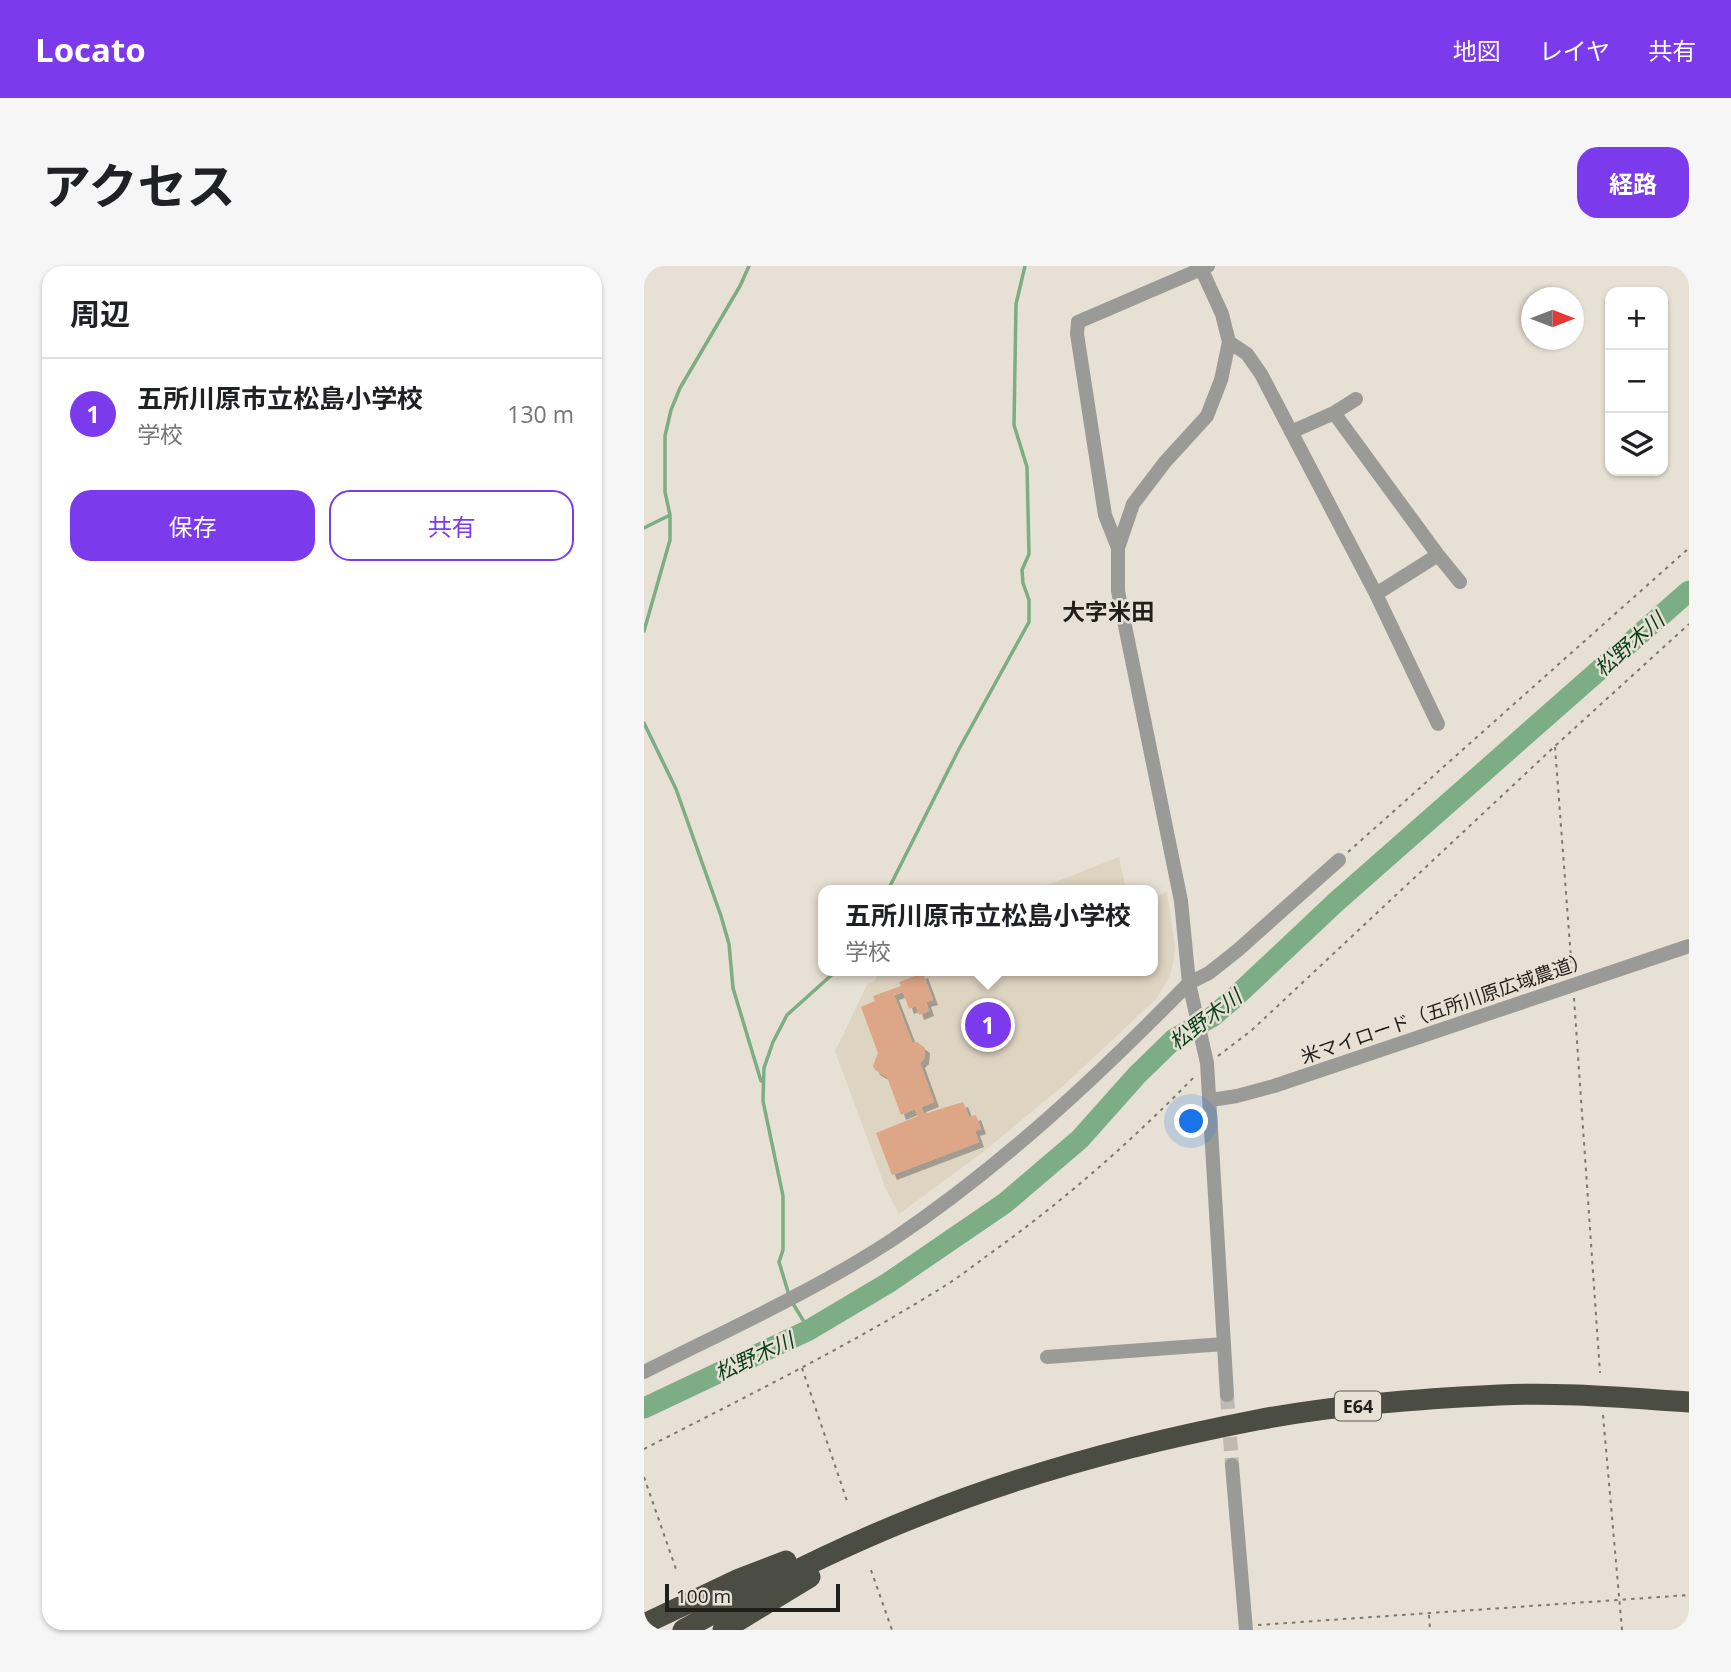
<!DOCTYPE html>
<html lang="ja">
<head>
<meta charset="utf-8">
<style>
	:root { --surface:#fff; --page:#f6f6f6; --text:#202124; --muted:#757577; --line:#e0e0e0; --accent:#7c3aed }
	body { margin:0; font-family:"Open Sans","Noto Sans JP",sans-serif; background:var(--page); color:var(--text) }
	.controls { position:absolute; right:21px; top:21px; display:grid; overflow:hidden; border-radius:14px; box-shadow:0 2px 5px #0004 }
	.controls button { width:63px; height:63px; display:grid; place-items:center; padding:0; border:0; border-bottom:2px solid var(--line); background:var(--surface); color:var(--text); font:35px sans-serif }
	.compass { position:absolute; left:877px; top:21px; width:63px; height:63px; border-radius:50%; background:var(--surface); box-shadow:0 2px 5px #0004; rotate:90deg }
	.scale { position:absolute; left:21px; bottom:18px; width:175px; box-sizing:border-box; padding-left:7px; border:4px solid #211f1a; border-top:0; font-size:19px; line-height:24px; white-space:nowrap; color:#211f1a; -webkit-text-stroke:5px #e7e0d5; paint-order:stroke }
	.you { position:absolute; left:548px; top:856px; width:24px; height:24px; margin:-18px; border:5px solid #fff; border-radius:50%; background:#1a73e8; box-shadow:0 0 0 10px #1a73e833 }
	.badge { display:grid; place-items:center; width:46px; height:46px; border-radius:50%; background:var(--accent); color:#fff; font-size:23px; font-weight:700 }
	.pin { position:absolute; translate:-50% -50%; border:4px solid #fff; box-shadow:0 2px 7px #0006 }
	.popup { position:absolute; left:174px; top:619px; width:340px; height:91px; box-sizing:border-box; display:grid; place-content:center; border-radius:14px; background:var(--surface); filter:drop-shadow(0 2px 5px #0005); font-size:23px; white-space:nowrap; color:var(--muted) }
	.popup b { font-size:26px; color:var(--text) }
	.popup::after { content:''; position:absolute; left:50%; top:100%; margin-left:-14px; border:14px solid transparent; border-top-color:var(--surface) }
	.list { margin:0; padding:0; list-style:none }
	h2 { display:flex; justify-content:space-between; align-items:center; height:91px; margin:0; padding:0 28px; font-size:30px }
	h2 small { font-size:23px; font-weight:400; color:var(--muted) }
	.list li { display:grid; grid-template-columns:46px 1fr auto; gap:21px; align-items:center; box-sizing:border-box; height:112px; padding:0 28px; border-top:2px solid var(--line) }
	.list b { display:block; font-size:26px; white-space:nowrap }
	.list p { margin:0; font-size:23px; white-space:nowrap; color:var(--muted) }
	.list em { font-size:23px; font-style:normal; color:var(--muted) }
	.actions { display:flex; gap:14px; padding:21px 28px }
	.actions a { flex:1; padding:16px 0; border:2px solid var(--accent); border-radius:21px; text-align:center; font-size:24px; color:var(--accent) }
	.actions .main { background:var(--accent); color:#fff }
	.icon { flex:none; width:38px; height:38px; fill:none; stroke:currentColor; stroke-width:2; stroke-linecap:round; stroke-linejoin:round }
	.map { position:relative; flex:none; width:1045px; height:1364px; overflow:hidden; border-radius:21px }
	header { display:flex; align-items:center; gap:42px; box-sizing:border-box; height:98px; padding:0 35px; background:var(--accent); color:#fff }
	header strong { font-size:33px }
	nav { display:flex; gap:38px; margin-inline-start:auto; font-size:24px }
	.intro { display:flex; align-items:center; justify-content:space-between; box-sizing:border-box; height:168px; padding:0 42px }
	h1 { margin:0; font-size:49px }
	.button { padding:18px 32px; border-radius:21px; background:var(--accent); color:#fff; font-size:24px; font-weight:700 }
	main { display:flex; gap:42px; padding:0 42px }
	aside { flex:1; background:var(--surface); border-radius:21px; box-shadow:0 2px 5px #0004 }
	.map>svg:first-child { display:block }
	.built { fill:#ded4c2 }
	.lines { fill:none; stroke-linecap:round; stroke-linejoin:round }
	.stream { stroke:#7dad84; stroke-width:3.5 }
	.river { stroke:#7dad84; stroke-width:21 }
	.building { fill:#dda687; filter:url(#shadow) }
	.minor-tunnel { stroke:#bfb9b0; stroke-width:14; stroke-dasharray:14 7; stroke-linecap:butt }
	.path { stroke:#7b776f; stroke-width:2; stroke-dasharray:3.5 5; stroke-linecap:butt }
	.minor { stroke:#9a9b96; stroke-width:14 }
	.highway { stroke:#4b4d42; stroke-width:21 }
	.labels { text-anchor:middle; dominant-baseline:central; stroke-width:5; stroke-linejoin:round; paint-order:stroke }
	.shield { fill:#e7e0d5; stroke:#5c5952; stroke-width:2 }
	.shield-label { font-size:18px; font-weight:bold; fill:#211f1a }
	.street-label { font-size:19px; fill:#211f1a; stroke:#e7e0d5 }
	.water-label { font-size:21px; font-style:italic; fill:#0a411a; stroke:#e7e0d5 }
	.quarter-label { font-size:23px; font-weight:bold; fill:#211f1a; stroke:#e7e0d5 }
</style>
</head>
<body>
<header>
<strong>Locato</strong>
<nav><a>地図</a><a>レイヤ</a><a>共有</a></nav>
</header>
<div class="intro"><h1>アクセス</h1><a class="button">経路</a></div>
<main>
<aside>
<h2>周辺<small></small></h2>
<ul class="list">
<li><span class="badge">1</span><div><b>五所川原市立松島小学校</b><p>学校</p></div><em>130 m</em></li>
</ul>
<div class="actions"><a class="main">保存</a><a>共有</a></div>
</aside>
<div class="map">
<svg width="1045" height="1364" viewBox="0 0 1045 1364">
	<defs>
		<filter id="shadow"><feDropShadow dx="5" dy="5" stdDeviation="0" flood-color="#0004"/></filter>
	</defs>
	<rect width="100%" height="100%" fill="#e7e0d5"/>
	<!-- built -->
	<path class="built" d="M475,591L482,624H391Z
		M523,626L531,680L530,693L526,709L513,732L419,820L339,886L255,948L241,921L191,785L224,717L231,715L235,705H508L509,632Z"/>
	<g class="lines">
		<!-- stream -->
		<path class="stream" d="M0,262L26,249
			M0,365L26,274V249L21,226V170L27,144L36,122L96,20L105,0
			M0,457L32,523L77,650L85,678L89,722L117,815
			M244,624L315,483L385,356V334L379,317L378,304L385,288L383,201L370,159L372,38L381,0
			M145,1029L135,996L139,984V930L119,835L120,802L129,776L143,749L192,705
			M148,1036L165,1064"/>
		<!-- river -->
		<path class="river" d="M0,1142L165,1064L244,1017L361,937L436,873L493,809L530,773L568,751L589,733L692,636L1045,325"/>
	</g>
	<!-- building -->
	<path class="building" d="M279,707L289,734L282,736L285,745L275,749L272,740L265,743L259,726L250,729L268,776H273L281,782L280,793L276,797L290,836L277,841L280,848L319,836L325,851L332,849L337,863L331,865L335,876L248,909L232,867L274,850L271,843L257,849L243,811L231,804L229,800L234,787L217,741L231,735L229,730L257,720L255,716Z"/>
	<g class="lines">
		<!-- minor-tunnel -->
		<path class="minor-tunnel" d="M583,1129L588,1199"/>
		<!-- path -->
		<path class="path" d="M911,481L928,706
			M704,586L1045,282
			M930,732L956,1107
			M574,790L608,764L911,480L1045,358
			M158,1102L203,1235
			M959,1149L978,1364
			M0,1183C101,1131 203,1081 299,1021C317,1010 334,996 351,984C423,932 490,873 551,810
			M0,1211L33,1306
			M227,1304L248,1364
			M785,1349L786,1364
			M614,1359L1045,1329"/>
		<!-- minor -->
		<path class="minor" d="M556,0L578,48L585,76L577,114L563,150L521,196L489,238L474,282V325L478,345L537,635L545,717L563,797L583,1129
			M585,76L603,88L617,108L732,328L794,458
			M690,147L794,289L732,328
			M647,166L690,147L712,133
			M474,282L461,249L433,68L434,56L564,0
			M794,289L816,316
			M567,834L593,830L630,820L1045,680
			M403,1091L580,1078
			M0,1106C83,1064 170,1025 248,974C357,901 454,810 545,717L565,707L594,684L695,594
			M588,1199L602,1364"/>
		<!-- highway -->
		<path class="highway" d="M0,1358L95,1313L142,1295
			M39,1364C116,1321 195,1281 277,1249C384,1206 499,1176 613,1154C692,1139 774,1133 855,1129C918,1126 982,1132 1045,1136
			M79,1364L166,1311"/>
	</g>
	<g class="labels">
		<!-- shield labels -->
		<rect class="shield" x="691" y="1125.5" width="46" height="29" rx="5"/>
		<g class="shield-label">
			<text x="714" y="1140">E64</text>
		</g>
		<!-- street labels -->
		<g class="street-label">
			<text transform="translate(801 742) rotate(-19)">米マイロード（五所川原広域農道）</text>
		</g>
		<!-- water labels -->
		<g class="water-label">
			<text transform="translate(985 378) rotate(-41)">松野木川</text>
			<text transform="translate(561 753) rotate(-37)">松野木川</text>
			<text transform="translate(110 1090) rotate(-25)">松野木川</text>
		</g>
		<!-- quarter labels -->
		<g class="quarter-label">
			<text x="464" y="345">大字米田</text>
		</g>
	</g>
</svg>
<div class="controls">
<button>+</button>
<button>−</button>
<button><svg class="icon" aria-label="layers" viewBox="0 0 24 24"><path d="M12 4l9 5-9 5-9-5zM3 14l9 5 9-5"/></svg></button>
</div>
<svg class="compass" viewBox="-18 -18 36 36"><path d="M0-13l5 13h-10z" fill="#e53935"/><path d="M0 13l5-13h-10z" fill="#757577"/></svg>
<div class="scale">100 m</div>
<div class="you"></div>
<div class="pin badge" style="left:344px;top:759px">1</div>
<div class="popup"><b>五所川原市立松島小学校</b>学校</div>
</div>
</main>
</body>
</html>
